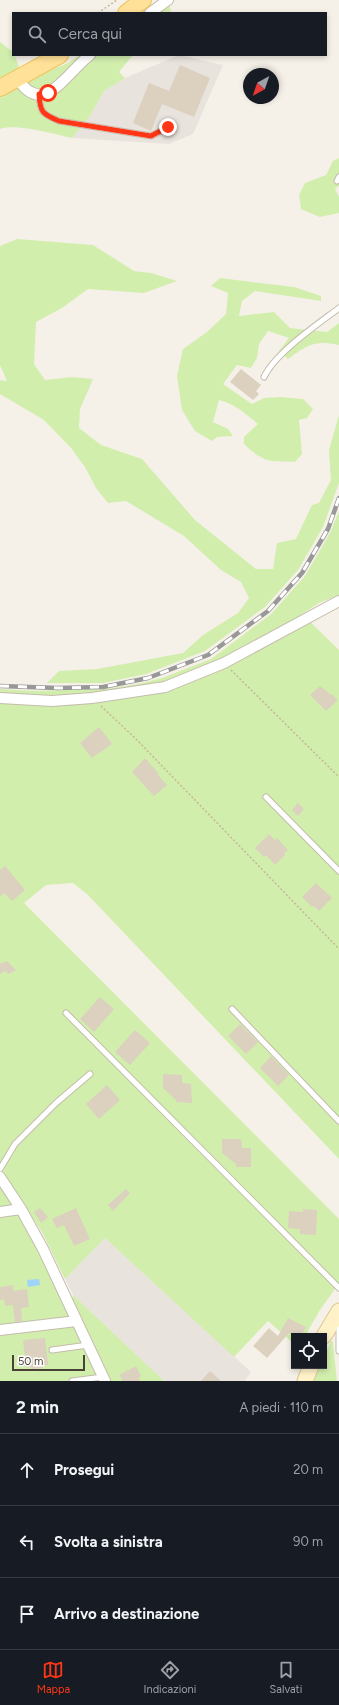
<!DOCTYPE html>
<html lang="it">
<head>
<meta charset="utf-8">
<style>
	:root { --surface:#171b24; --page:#20242c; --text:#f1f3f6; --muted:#9ea1a6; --line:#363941; --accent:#ff3716 }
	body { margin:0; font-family:Figtree,sans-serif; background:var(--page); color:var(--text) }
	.controls { position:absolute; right:12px; bottom:12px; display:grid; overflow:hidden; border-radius:0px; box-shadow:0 2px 6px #0003 }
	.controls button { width:36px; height:36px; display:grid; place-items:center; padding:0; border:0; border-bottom:1px solid var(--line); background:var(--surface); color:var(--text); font:20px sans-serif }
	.compass { position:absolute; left:243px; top:68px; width:36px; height:36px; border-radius:50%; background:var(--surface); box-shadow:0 2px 6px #0003; rotate:220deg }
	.scale { position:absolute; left:12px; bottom:10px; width:73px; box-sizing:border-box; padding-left:4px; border:2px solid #4a4236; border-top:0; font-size:11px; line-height:14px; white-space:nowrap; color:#4a4236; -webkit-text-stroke:3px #fff; paint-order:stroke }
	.stop { position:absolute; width:12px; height:12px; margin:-9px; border:3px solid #ff3716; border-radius:50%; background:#fff }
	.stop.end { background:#ff3716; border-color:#fff; box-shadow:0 1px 4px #0008 }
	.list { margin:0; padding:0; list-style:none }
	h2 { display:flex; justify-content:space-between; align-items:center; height:52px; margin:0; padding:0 16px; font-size:17px }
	h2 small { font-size:13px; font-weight:400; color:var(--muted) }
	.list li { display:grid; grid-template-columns:26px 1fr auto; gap:12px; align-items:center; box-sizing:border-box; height:72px; padding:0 16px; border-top:1px solid var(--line) }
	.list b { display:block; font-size:15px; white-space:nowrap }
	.list em { font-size:13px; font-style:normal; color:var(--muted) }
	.icon { flex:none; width:22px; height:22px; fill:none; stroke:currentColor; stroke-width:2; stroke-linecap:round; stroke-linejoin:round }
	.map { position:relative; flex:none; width:339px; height:1381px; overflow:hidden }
	.search { position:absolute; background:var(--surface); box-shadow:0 2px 6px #0003; left:12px; right:12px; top:12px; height:44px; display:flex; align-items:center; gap:10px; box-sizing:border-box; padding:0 14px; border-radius:0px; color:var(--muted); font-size:15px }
	.sheet { height:268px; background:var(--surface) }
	nav { display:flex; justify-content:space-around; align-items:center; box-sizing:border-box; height:56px; border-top:1px solid var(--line); background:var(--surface); font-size:11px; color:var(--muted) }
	nav a { display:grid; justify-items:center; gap:2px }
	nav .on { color:var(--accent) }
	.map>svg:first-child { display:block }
	.industrial { fill:#e8e3dd }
	.green { fill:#d1eead }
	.water { fill:#9ed4f8 }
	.building { fill:#dcd0bf }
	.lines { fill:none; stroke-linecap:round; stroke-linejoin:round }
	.lane-casing { stroke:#c5bcac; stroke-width:7 }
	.street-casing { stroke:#c5bcac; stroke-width:12 }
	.secondary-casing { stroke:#dac793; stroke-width:17 }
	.primary-casing { stroke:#f1c35b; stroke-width:18 }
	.path { stroke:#c6b699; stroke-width:1.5; stroke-dasharray:2 2; stroke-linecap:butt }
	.lane { stroke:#fff; stroke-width:5 }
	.street { stroke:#fff; stroke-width:10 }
	.secondary { stroke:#fff2c9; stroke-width:15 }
	.primary { stroke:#ffe198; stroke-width:16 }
	.rail-casing { stroke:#989898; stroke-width:4.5 }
	.rail { stroke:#fff; stroke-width:3; stroke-dasharray:9; stroke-linecap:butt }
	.route { stroke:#ff3716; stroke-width:5 }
</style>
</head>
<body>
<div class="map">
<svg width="339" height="1381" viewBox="0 0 339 1381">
	<rect width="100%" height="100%" fill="#f6f1e8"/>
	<!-- industrial -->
	<path class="industrial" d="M179,55L223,65L193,134L169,144L72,138L90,116L104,91L125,78Z
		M105,1238L251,1372L245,1381H164L73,1295L65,1279Z"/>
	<!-- green -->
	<path class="green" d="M159,0H169L171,13H140Z
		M0,42L13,52L19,66L1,98L37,76L68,63L80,55H133L119,72L125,78L104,91L90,116L72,138C54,134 15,123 0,129Z
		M339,158V186L335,189L339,197V213L320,217L301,209L299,195L305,183L326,175L333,161Z
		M17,239L93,245L134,271L151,273L177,281L144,293L88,289L62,308L36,322L34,364L45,380L72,377L93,379L80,409L79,428L101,445L142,459L195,520L256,569H273L277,543L296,539L312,505L319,503L331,480L329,450L339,415V483L323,527L298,570L265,607L205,651L146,674L103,683H47L59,671L97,669L183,653L203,635L238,613L249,598L241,582L221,570L184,536L126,501L108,503L96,488L85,467L71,448L44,420L0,394V380L7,381L0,365V246Z
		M220,278L294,287L321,296V301L255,291L242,301L239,316L274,312L290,328L327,332L339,323V345C314,340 308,345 288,359L279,351L289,338L268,331L259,344L257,358L251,368L237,365L223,384L252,404L264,398L280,397L303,399L313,409L307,418L299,420L302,454L295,462C268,461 264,463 244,444V437L258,424C246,414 235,404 219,400L213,422L228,429L233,436L217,437L212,441L195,431L182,410L177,376L183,349L207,332L226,314L228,293L211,286Z
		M339,511V595L319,603L302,614L339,650V1159L87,894L73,883L46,885L24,903L339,1219V1283L320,1310L305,1336H294V1344L268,1321L234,1357L105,1238L65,1279L42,1232L0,1168V689L35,691L106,689L138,684L162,678L211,659L271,614L305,576L331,531Z
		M0,1180L21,1211L104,1381H0Z
		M73,1295L164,1381H111L72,1300Z
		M331,1341L333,1342L337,1381H314L320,1366H324V1357Z"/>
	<!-- water -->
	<path class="water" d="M39,1279L40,1285L28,1287L27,1280Z"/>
	<!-- building -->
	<path class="building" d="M180,65L210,78L194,117L162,104L151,131L133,123L149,83L169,91Z
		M241,369L261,385L256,391L259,394L253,400L230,382Z
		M320,686L331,695L332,694L338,700L326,711L310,695Z
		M99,727L112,744L92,758L80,743Z
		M145,758L159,774L158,775L167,785L154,796L132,772Z
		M298,803L304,809L298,816L292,810Z
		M269,834L275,840L277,838L288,850L284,853L285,855L275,865L266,855L264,857L255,848Z
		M5,866L25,890L12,901L4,893L0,896V870Z
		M316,883L332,898L319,911L314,906L312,907L302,897Z
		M7,961L16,970L8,974L5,971L0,974V964Z
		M100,997L114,1009L94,1032L80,1019Z
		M240,1024L258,1042L246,1054L228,1036Z
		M135,1030L150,1043L130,1065L115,1052Z
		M271,1056L289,1075L278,1086L260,1068Z
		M163,1074L182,1075V1083L191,1084L192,1103L176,1102V1100L163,1088Z
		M107,1085L120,1100L99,1119L86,1104Z
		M222,1139H241L242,1148H251V1167H236V1164L222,1153Z
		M126,1189L130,1193L113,1211L108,1205Z
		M40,1208L48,1217L41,1223L34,1212Z
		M76,1208L90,1239L74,1246L64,1225L57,1228L52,1219Z
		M303,1209L317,1210L316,1235L300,1234V1229L288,1228L289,1211L303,1212Z
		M13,1285V1291L27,1289L29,1307L21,1308L22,1321L15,1322L13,1305L5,1306L4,1299L0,1300V1287Z
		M288,1318L306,1327L301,1336H296L289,1333L267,1358L253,1346L269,1328L278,1336Z
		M45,1338L48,1365H42L43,1368L31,1369V1367L26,1368L23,1340Z
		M136,1366L141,1376L139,1378L140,1381H123L119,1375Z
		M210,1371L221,1381H201Z"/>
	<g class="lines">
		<!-- lane casing -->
		<g class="lane-casing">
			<path id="lane" d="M39,94C40,112 42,114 59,121L151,136L169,127
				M337,181L339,177
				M264,377C275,353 318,324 339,308
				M266,797L339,871
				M232,1009L339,1121
				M66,1013L339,1288
				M0,1169L15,1144L56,1103L90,1074
				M339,1326V1351
				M52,1350L88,1345
				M72,1381L103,1377"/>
		</g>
		<!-- street casing -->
		<g class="street-casing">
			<path id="street" d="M150,13L168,0
				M18,79C43,119 68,71 90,55
				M0,698L52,701L92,698L165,687L224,663L339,601
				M0,1177L21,1209L43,1249L105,1381
				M0,1212L21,1209
				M0,1330L77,1321"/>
		</g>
		<!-- secondary casing -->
		<g class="secondary-casing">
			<path id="secondary" d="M324,1336L339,1311
				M305,1381L311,1366"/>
		</g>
		<!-- primary casing -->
		<g class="primary-casing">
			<path id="primary" d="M126,13L143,0
				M0,88L60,55"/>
		</g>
		<!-- path -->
		<path class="path" d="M98,13L117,0
			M231,670L339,777
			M101,706L135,738L339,949"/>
		<!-- lane -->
		<use href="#lane" class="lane"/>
		<!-- street -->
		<use href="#street" class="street"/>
		<!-- secondary -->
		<use href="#secondary" class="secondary"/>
		<!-- primary -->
		<use href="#primary" class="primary"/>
		<!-- rail casing -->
		<g class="rail-casing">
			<path id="rail" d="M0,686L58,688L103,687L148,678L208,655L268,611L302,573L328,529L339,498"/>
		</g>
		<!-- rail -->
		<use href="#rail" class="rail"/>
	</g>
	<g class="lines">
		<!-- route -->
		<path class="route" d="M48,93L39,94C40,112 42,114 59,121L151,136L168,127"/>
	</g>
</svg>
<div class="controls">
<button><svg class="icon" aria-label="locate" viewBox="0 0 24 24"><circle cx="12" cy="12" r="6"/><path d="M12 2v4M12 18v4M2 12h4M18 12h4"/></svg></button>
</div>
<svg class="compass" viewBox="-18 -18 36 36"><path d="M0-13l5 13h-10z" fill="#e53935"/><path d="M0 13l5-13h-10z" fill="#9ea1a6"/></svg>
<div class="scale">50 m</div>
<div class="stop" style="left:48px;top:93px"></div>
<div class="stop end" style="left:168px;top:127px"></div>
<div class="search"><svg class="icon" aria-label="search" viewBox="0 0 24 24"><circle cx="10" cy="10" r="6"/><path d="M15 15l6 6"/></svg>Cerca qui</div>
</div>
<section class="sheet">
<h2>2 min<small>A piedi · 110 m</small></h2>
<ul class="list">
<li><svg class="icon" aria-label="ahead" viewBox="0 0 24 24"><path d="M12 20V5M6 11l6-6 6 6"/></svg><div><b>Prosegui</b></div><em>20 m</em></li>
<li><svg class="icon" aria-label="left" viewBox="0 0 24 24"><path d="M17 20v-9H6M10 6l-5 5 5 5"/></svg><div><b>Svolta a sinistra</b></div><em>90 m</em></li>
<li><svg class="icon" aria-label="arrive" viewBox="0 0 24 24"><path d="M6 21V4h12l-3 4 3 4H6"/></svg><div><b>Arrivo a destinazione</b></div></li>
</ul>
</section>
<nav>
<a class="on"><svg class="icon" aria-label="map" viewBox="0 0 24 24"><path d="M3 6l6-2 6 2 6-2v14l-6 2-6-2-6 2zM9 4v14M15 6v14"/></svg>Mappa</a>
<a><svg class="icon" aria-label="directions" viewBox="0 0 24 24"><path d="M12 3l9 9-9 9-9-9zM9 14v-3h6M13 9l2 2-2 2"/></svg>Indicazioni</a>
<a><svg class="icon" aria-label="saved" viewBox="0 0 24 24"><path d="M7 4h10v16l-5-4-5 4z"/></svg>Salvati</a>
</nav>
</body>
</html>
